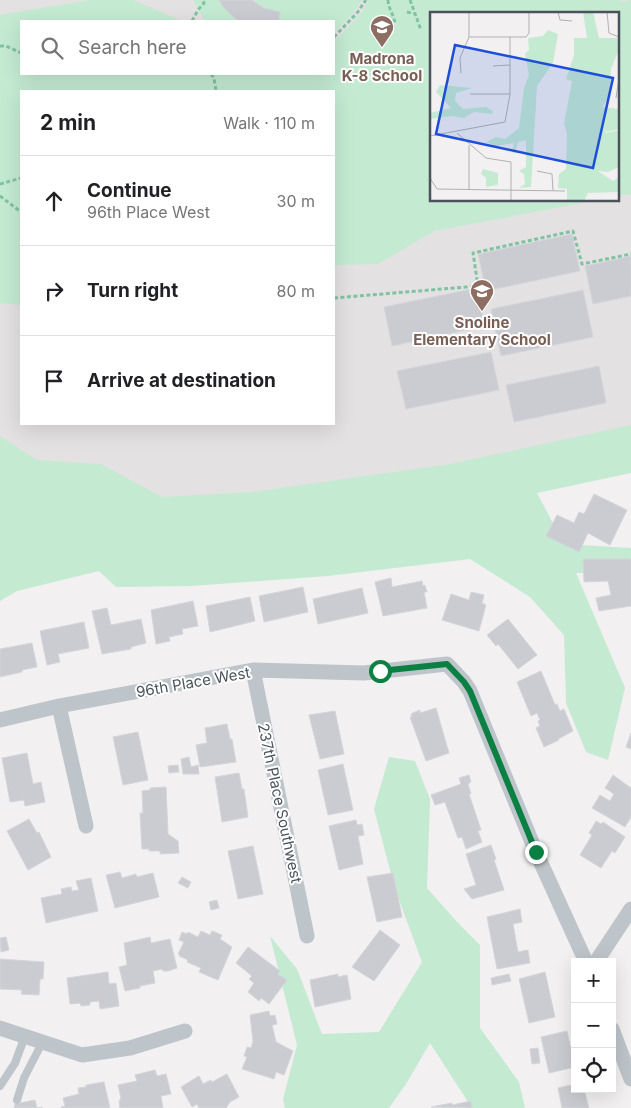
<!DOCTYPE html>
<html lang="en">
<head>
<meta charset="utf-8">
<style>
	:root { --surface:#fff; --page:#f6f6f6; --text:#202124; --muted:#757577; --line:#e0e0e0 }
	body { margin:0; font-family:Inter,sans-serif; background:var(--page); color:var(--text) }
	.controls { position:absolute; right:15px; bottom:15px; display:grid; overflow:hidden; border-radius:0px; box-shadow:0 5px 20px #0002 }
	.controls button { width:45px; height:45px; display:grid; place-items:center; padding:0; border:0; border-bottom:1px solid var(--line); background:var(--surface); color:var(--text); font:25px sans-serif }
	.stop { position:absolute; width:15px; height:15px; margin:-11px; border:4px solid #0b8043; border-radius:50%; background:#fff }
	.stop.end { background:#0b8043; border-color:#fff; box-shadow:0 1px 5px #0008 }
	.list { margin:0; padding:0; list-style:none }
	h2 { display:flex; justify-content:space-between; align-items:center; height:65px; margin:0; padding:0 20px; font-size:21px }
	h2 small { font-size:16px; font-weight:400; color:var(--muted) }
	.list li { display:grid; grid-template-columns:32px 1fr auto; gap:15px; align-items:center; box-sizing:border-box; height:90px; padding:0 20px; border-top:1px solid var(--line) }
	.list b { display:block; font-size:19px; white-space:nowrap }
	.list p { margin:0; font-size:16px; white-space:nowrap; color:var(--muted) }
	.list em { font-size:16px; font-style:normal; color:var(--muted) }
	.icon { flex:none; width:28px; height:28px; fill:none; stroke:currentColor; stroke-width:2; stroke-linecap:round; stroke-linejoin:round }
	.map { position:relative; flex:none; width:631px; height:1108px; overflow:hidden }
	.search { position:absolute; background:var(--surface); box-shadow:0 5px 20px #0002; left:20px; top:20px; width:315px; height:55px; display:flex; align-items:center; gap:12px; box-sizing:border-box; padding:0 18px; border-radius:0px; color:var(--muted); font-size:19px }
	.panel { position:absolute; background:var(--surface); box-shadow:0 5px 20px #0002; left:20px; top:90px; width:315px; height:335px; border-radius:0px }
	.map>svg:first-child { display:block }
	.education { fill:#e3e1e1; fill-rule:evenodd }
	.green { fill:#c4ead2 }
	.building { fill:#cbccd1; stroke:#d4d6da }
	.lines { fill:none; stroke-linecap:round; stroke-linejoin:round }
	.path { stroke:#80c3a2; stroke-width:3; stroke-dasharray:4 2.5; stroke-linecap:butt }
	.service { stroke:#bdc4ca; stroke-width:8 }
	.minor { stroke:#bdc4ca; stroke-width:15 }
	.route { stroke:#0b8043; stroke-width:6 }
	.labels { text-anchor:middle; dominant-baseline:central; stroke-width:4; stroke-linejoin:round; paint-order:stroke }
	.education-label { font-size:15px; font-weight:bold; fill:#785e54; stroke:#fff }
	.street-label { font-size:15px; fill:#4a535b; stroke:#fff }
	.inset-road { fill:none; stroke:#afb1b4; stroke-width:1 }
	.view { fill:#1d4ed8; fill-opacity:0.15; stroke:#1d4ed8; stroke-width:2.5 }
	.inset-edge { fill:none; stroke:#4a535b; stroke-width:2.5 }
</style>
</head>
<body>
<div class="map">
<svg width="631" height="1108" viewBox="0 0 631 1108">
	<rect width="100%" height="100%" fill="#f2f0f0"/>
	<!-- education -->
	<path class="education" d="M0,0H631V444L0,572ZM431,14H617V200H431ZM21,21H334V74H21ZM21,91H334V424H21Z"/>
	<!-- green -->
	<path class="green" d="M89,0H133L182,21H21V74H334V38L339,37L362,12L369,0H621V2L631,0V194L617,196V14H431V200H598L434,231L378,264L334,265V91H21V305L0,303V15Z
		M193,0H362L351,16L334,32V21H205Z
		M631,425V473L537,493L564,544L631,548V573H576L625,688L608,760L586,752L566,703L564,635L530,597L470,559L328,576L192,586L116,587L99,571L17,591L0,601V436L37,460L101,464L162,497L253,492L451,464Z
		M389,757L415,761L430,799L427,888L458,923L480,945V1028L519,1082L525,1108H472L430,1043L406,1084L389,1108H285L283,1099L297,1045L270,936L297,969L322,1034L379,1032L422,962L395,889L374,809Z"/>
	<!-- building -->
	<path class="building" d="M219,0H252L264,8L280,12L279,21H238L223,7Z
		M572,234L580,271L486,291L478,254Z
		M631,256V296L593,304L585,266Z
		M477,288L485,326L392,346L384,307Z
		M583,290L593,337L501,356L491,309Z
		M491,352L499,390L406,409L397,371Z
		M599,366L606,403L514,422L506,385Z
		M594,494L627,510L610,545L588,533L579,552L546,536L557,515L574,523L579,512L584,514Z
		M583,559H631V606L599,611L596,598L611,595L608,581L584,582Z
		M391,578L392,587L422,581L423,586L425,585L427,592H424L427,608L383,616L375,582Z
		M303,587L308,612L264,622L259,596Z
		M362,588L368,613L318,624L313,599Z
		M471,592L484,595L482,603L486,605L479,631L442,620L451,594L469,600Z
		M250,597L255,621L210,632L206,606Z
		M193,601L198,626L182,629L183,634L169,637L170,641L156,644L151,610Z
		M107,608L111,625L141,619L146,643L131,647V649L102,654L92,611Z
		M508,619L537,655L518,669L498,644L496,646L487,635Z
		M84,622L89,648L58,654L60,662L47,665L40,631Z
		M32,643L37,667L22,670V672L0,677V649Z
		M541,671L555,705L557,704L560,711L564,709L573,731L558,739L559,740L544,747L536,728L540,726L538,721L540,720L537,713L531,716L517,682Z
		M436,708L449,753L426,761L410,717H412L411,714L413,713L420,710V713Z
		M335,711L344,754L320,759L309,715Z
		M227,724L230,739H232L236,762L200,767L196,745L207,743L205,728Z
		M138,732L148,780L123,785L113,737Z
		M631,733V749L626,747Z
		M27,753L33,784L41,782L45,802L25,806L24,800L10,802L2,758Z
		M189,757L191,767L198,765L199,774H183L181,759Z
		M343,764L353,810L328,815L318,770Z
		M178,765L179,772L169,773L168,766Z
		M239,773L242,789H244L248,817L222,822L215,777Z
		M469,775L471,782L468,784L471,794H469L481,830L478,831L482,842L466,849L462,837L458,838L445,802L435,805L431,795L461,784L459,778Z
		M613,775L631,788V817L625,827L592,808L600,795L610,801L614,794L605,788Z
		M166,787L168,834L178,841L179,853L160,854V851H149V849H142L140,813H143L142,791L150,790V788Z
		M29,819L37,833L39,832L51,857L28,870L7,831Z
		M356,820L357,825L362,824L364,835L358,836L363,864L339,870L329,826Z
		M596,821L601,824L603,822L625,837L615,853L612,851L601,868L580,855L592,835L589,833Z
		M491,845L496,859L494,860L504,890L472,899L464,889L476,885L466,854Z
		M253,846L263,894L238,899L228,851Z
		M120,872L122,878L136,874L137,877L153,873L159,897L115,908L106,875Z
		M393,873L402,917L377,922L367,877Z
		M182,877L191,882L188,888L178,883Z
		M91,878L98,911L46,923L41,898L62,894L61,889L71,887L72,891L79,890L76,881Z
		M217,900L219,908L211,910L209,902Z
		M520,909L522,922L513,924L518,952L528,950L530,963L497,969L487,917Z
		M380,930L400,945L374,981L352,967Z
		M201,931L210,935L212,931L222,935L220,939L232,947L218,980L199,972L201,968L187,962L188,960L179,956L180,955L178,954L184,942L179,940L182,932L187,934L188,932L198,937Z
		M6,937L9,950L1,952L0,938Z
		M150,937L151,943L170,939L177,968L168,971H163L162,969L153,971L155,983L140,986V988L125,991L119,967L127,965L124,943Z
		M248,947L280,971L278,974L287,980L269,1004L261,998L259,1001L248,992L254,983L249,979L252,976L236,963Z
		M0,959L44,962L43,979H40L39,995L21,994L22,990L0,989Z
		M108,972L109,984L116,983L119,1006L100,1009L99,1001L90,1002V1005L81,1006L80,1003L70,1004L67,978Z
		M545,972L555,1017L529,1023L519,979Z
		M338,974V977L347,975L351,999L315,1007L310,980Z
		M509,974L511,981L492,985L491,978Z
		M269,1011L270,1016L275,1015L277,1024L272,1025L276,1042L293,1051L284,1075L276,1072L274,1079L242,1069L247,1057L244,1056L247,1047L251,1048L253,1041L250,1015Z
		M567,1031L575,1067L549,1073L541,1037Z
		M538,1048L540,1063L532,1064L530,1049Z
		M155,1070L157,1076L166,1074L171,1094L161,1096L163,1108H120L119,1101L121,1098L118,1085L137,1081L135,1075Z
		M227,1074L239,1097L230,1102L226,1108H199L197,1104L192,1107L181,1087L199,1076L203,1084L211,1080L212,1082Z
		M104,1082L110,1108H62L61,1107L65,1106L63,1098L79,1094L78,1088L86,1087V1085Z
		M575,1084V1089H584L589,1108H562L558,1088Z
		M35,1100L37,1108L42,1107V1108H14L15,1104Z
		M471,1101L472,1108L431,1107L452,1103V1105Z"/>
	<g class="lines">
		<!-- path -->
		<path class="path" d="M388,0C388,8 394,15 395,24
			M410,0L421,30
			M407,12L416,14
			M192,21L198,10L204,3L203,0
			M389,33L394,26
			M334,37L357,13L366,0
			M0,46H6L21,53
			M211,74L214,78L216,91
			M0,184L21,178
			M0,196L21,212
			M334,298L478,286L473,253L573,231L582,264L631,254"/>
		<!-- service -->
		<path class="service" d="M0,1086L15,1063L25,1036
			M17,1100L24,1078L43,1041"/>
		<!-- minor -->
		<path class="minor" d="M253,670L307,936
			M59,706L86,826
			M0,720L59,706L253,670L364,673L447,664L464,682L470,691L536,852L586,962
			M596,962L631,909
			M0,1028L82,1055L130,1048L185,1031
			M612,1029L631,1079"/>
	</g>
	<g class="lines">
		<!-- route -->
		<path class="route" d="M380,671L447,664L464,682L470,691L536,852"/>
	</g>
	<!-- icons -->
	<defs>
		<g id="school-pin" transform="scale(1.25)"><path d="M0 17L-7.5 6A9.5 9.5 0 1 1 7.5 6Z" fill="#8d6e63" stroke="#fff"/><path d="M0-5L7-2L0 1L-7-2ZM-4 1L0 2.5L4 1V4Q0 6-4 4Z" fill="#fff"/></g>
	</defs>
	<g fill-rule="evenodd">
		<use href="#school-pin" x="382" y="27"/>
		<use href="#school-pin" x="482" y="291"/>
	</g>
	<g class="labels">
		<!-- education labels -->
		<g class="education-label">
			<text x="382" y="58">Madrona<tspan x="382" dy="17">K-8 School</tspan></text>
			<text x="482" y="322">Snoline<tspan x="482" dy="17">Elementary School</tspan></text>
		</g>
		<!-- street labels -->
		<g class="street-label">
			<text transform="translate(193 682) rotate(-10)">96th Place West</text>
			<text transform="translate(280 803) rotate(78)">237th Place Southwest</text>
		</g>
	</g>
	<!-- overview -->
	<g transform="translate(430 12)">
		<rect width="189" height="189" fill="#f2f0f0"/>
		<path d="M153,0H163L169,26H189V37L181,57L180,84L172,95L189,97V117L177,120L167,113L177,121L189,118V155L178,160L168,159L183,169L189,165V180L158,181L154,189H137V177L128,176L129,162L136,157L137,121L134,112L142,69L136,67L144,43V26H157ZM118,18L128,22L123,51L107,74L101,175L89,176L95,172L94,162L89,159L96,155V128L88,130L85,142L82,140L84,131L66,134L56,130L66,125L75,127L89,116L94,76L99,63L95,42L99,38L98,26L113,24ZM10,73L42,76L26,81L25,89L33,97L56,95L63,99L62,102L44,100L34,106L22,104L0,107V101L21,96L6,80ZM53,157L68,161V173L56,175V166L51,162Z" fill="#c4ead2"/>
		<path class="inset-road" d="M128,0L130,8L142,9M177,0L179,21L189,25M39,25H96L99,21V0M63,54L80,53M31,61L30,46L39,25V0M40,82H80M186,86L189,66M27,121L56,146L81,150V189M0,124L75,110L80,82V25M39,133V177M107,159L122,162L123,179M0,166L7,177L135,179"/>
		<path class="view" d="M25,33L183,66L163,156L6,122Z"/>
		<rect width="189" height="189" class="inset-edge"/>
	</g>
</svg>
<div class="controls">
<button>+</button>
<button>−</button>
<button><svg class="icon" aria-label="locate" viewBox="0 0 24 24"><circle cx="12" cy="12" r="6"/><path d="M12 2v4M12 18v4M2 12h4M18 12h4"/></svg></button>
</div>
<div class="stop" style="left:380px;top:671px"></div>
<div class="stop end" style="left:536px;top:852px"></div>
<div class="search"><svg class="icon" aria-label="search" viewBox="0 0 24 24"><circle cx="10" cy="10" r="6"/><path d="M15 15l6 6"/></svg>Search here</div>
<section class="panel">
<h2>2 min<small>Walk · 110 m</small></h2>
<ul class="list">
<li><svg class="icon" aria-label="ahead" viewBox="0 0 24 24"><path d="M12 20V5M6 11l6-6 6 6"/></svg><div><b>Continue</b><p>96th Place West</p></div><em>30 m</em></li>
<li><svg class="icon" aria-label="right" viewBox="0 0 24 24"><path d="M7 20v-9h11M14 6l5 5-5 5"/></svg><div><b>Turn right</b></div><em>80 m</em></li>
<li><svg class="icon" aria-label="arrive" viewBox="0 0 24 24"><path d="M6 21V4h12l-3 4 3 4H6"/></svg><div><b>Arrive at destination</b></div></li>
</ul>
</section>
</div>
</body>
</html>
